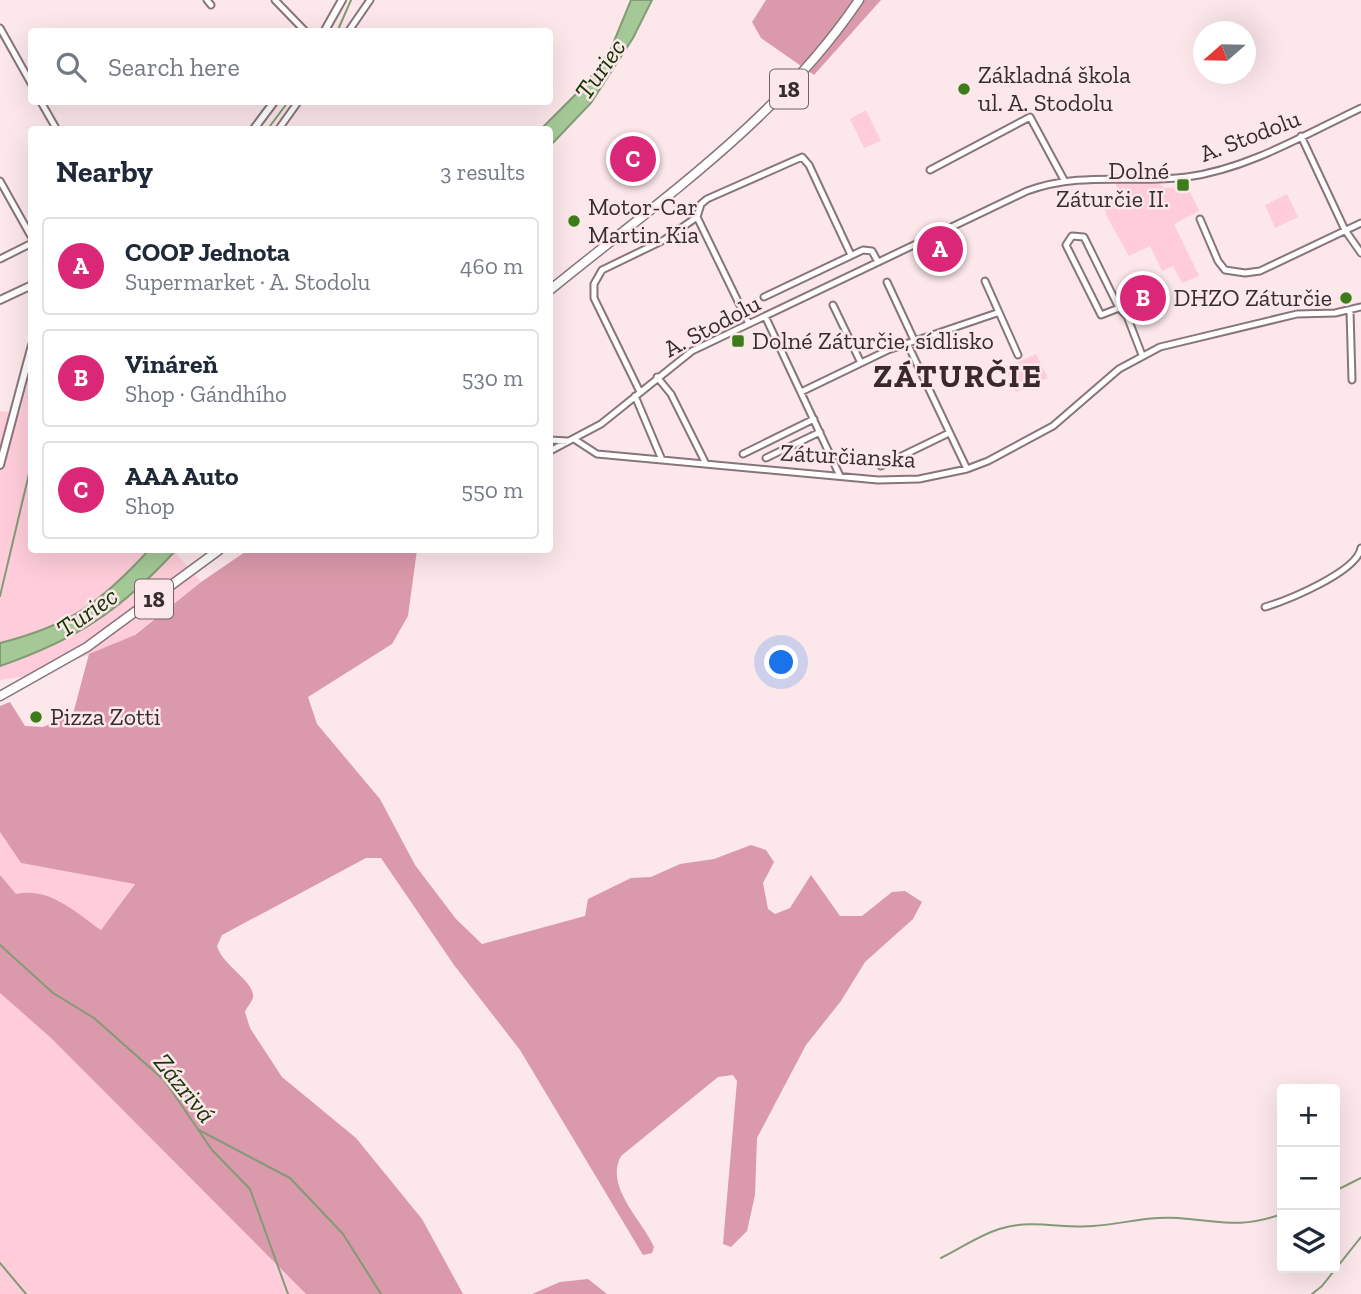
<!DOCTYPE html>
<meta charset="utf-8">
<style>
:root{--surface:#fff;--page:#f6f6f7;--text:#1f2937;--muted:#747a83;--line:#e0e1e3;--accent:#db2777}
body{margin:0;font-family:"Zilla Slab",serif;background:var(--page);color:var(--text)}
.controls{position:absolute;right:21px;bottom:21px;display:grid;overflow:hidden;border-radius:7px;box-shadow:0 7px 28px #0002}
.controls button{width:63px;height:63px;display:grid;place-items:center;padding:0;border:0;border-bottom:2px solid var(--line);background:var(--surface);color:var(--text);font:35px sans-serif}
.compass{position:absolute;left:1193px;top:21px;width:63px;height:63px;border-radius:50%;background:var(--surface);box-shadow:0 7px 28px #0002;rotate:250deg}
.you{position:absolute;left:782px;top:663px;width:24px;height:24px;margin:-18px;border:5px solid #fff;border-radius:50%;background:#1a73e8;box-shadow:0 0 0 10px #1a73e833}
.badge{display:grid;place-items:center;width:46px;height:46px;border-radius:50%;background:var(--accent);color:#fff;font-size:23px;font-weight:700}
.pin{position:absolute;translate:-50% -50%;border:4px solid #fff;box-shadow:0 2px 7px #0006}
.list{margin:0;padding:0;list-style:none}
h2{display:flex;justify-content:space-between;align-items:center;height:91px;margin:0;padding:0 28px;font-size:30px}
h2 small{font-size:23px;font-weight:400;color:var(--muted)}
.list li{display:grid;grid-template-columns:46px 1fr auto;gap:21px;align-items:center;box-sizing:border-box;height:98px;margin:0 14px 14px;padding:0 14px;border:2px solid var(--line);border-radius:7px}
.list b{display:block;font-size:26px;white-space:nowrap}
.list p{margin:0;font-size:23px;white-space:nowrap;color:var(--muted)}
.list em{font-size:23px;font-style:normal;color:var(--muted)}
.icon{flex:none;width:38px;height:38px;fill:none;stroke:currentColor;stroke-width:2;stroke-linecap:round;stroke-linejoin:round}
.map{position:relative;flex:none;width:1361px;height:1294px;overflow:hidden}
.search{position:absolute;background:var(--surface);box-shadow:0 7px 28px #0002;left:28px;top:28px;width:525px;height:77px;display:flex;align-items:center;gap:18px;box-sizing:border-box;padding:0 24px;border-radius:7px;color:var(--muted);font-size:26px}
.panel{position:absolute;background:var(--surface);box-shadow:0 7px 28px #0002;left:28px;top:126px;width:525px;height:427px;border-radius:7px}
.map>svg:first-child{display:block}
</style>
<div class="map">
<svg width="1361" height="1294" viewBox="0 0 1361 1294">
<rect width="100%" height="100%" fill="#fce7eb"/>
<path fill="#fecdd9" d="M866,110L881,141L864,148L850,119Z
M1115,182H1156L1165,188L1188,187L1199,211L1174,224L1199,276L1182,283L1173,266L1162,271L1150,246L1129,256L1107,217L1103,201L1120,194Z
M1287,194L1298,217L1275,228L1265,205Z
M1036,354L1048,378L1016,392L1005,368Z
M31,364L32,550H173L201,582L126,641L34,675L0,680V411L20,414Z
M0,832L21,863L135,883L101,930L57,899L0,913Z
M0,993L51,1038L306,1294H0Z"/>
<path fill="#db9aab" d="M766,0H881L814,75L761,38L752,22Z
M248,550H417L408,616L392,644L308,697L317,724L380,799L415,865L456,919L482,944L585,916L588,899L631,878L651,877L680,864L714,859L751,845L766,850L774,862L763,883L768,909L775,914L790,908L811,875L840,916H862L892,892L905,891L922,902L913,919L865,962L841,1001L806,1045L757,1138L755,1195L747,1231L731,1247L723,1244L737,1081L733,1075L718,1077L621,1156C604,1187 643,1221 654,1247L652,1253L643,1255L520,1050L454,965L381,858H366L222,935L217,946C222,965 255,982 253,997C252,1003 247,1006 245,1012L250,1028L282,1077L356,1138L422,1219L463,1294H306L51,1038L0,993V875L16,894C50,887 75,912 101,930L135,884L21,863L0,832V706L10,702L25,726L43,727L73,714L89,654L135,635L201,582Z
M588,1279L607,1294H532L560,1282Z"/>
<path fill="#a4c996" stroke="#839a77" stroke-width="2" d="M631,0H652L633,38L591,103L550,146V130L541,129L582,88L610,51Z
M149,550H176C121,610 78,639 0,666V643C71,625 100,603 149,550Z"/>
<g fill="none" stroke-linecap="round" stroke-linejoin="round">
<path stroke="#839a77" stroke-width="2" d="M337,32L351,0
M267,130L288,102
M0,596L32,461
M0,945L53,993L94,1018L165,1081L212,1150L250,1189L288,1294
M199,1130L290,1178L343,1234L381,1294
M1335,1191L1361,1178
M941,1258C960,1249 982,1233 1003,1228C1033,1219 1064,1229 1093,1226C1124,1224 1145,1216 1178,1218C1220,1221 1240,1229 1282,1214
M0,1263L26,1294
M1312,1294L1322,1286L1361,1237"/>
<defs>
<path id="minor" d="M207,0L211,5
M275,0L306,32
M0,28L32,85
M348,32L370,0
M41,102L57,130
M278,130L298,102
M1301,136L1345,230L1361,253
M930,170L1030,117L1064,180
M0,181L32,238
M1200,219L1218,261L1225,270L1245,273L1260,271L1361,223
M0,259L32,243
M985,281L1018,355
M887,282L914,340
M764,297L863,250L872,251L878,262
M833,305L861,363
M1119,308L1101,315L1066,245L1072,236L1084,237L1119,308L1127,316L1142,355
M1350,311L1352,380
M765,316L840,476
M749,324L697,217L701,204L707,199L802,157L809,165L851,255
M907,343L967,469
M657,377L671,394L706,464
M640,392L594,298V284L602,270L664,240L697,217
M801,392L888,350L997,313
M635,396L662,460
M574,439L597,454L878,480L919,479L967,469L988,461L1053,426L1119,369L1160,347L1297,314L1335,313L1361,307
M550,440L568,441
M550,451L601,424L692,351L1027,191C1083,171 1130,184 1187,177C1248,169 1306,134 1361,108
M743,454L814,419
M766,458L820,432
M881,466L949,433
M1265,607C1288,600 1357,572 1361,548"/>
<path id="tertiary" d="M324,32L342,0
M253,130L274,102
M0,300L32,285
M0,465L32,345"/>
<path id="primary" d="M550,290C659,201 779,119 859,0
M0,696L87,647L219,550"/>
</defs>
<use href="#minor" stroke="#887579" stroke-width="9"/>
<use href="#tertiary" stroke="#887579" stroke-width="10"/>
<use href="#primary" stroke="#887579" stroke-width="11"/>
<use href="#minor" stroke="#fff" stroke-width="5"/>
<use href="#tertiary" stroke="#fff" stroke-width="6"/>
<use href="#primary" stroke="#fff" stroke-width="8"/>
</g>
<g fill="#3c7c1b" stroke="#fce7eb" stroke-width="2.5">
<circle cx="964" cy="89" r="7"/>
<rect x="1176" y="178" width="14" height="14" rx="3.5"/>
<circle cx="574" cy="221" r="7"/>
<circle cx="1346" cy="298" r="7"/>
<rect x="731" y="334" width="14" height="14" rx="3.5"/>
<circle cx="36" cy="717" r="7"/>
</g>
<g text-anchor="middle" stroke-width="5" stroke-linejoin="round" paint-order="stroke">
<g fill="#fce7eb" stroke="#716567" stroke-width="2">
<rect x="770" y="69.5" width="38" height="39" rx="5"/>
<rect x="135" y="579.5" width="38" height="39" rx="5"/>
</g>
<g font-size="23" font-weight="bold" fill="#352d2f">
<text x="789" y="97">18</text>
<text x="154" y="607">18</text>
</g>
<g font-size="24" fill="#352d2f" stroke="#fce7eb" text-anchor="start">
<text x="978" y="83">Základná škola<tspan x="978" dy="28">ul. A. Stodolu</tspan></text>
<text x="1169" y="179" text-anchor="end">Dolné<tspan x="1169" dy="28">Záturčie II.</tspan></text>
<text x="588" y="215">Motor-Car<tspan x="588" dy="28">Martin Kia</tspan></text>
<text x="1332" y="306" text-anchor="end">DHZO Záturčie</text>
<text x="752" y="349">Dolné Záturčie, sídlisko</text>
<text x="50" y="725">Pizza Zotti</text>
</g>
<g font-size="24" fill="#352d2f" stroke="#fce7eb">
<text transform="translate(1250 136) rotate(-21)" y="8">A. Stodolu</text>
<text transform="translate(712 326) rotate(-28)" y="8">A. Stodolu</text>
<text transform="translate(848 456) rotate(3)" y="8">Záturčianska</text>
</g>
<g font-size="26" font-style="italic" fill="#153803" stroke="#fce7eb">
<text transform="translate(600 69) rotate(-55)" y="9">Turiec</text>
<text transform="translate(87 612) rotate(-35)" y="9">Turiec</text>
<text transform="translate(185 1088) rotate(51)" y="9">Zázrivá</text>
</g>
<g font-size="32" font-weight="bold" letter-spacing="2" fill="#39292d" stroke="#fce7eb">
<text x="958" y="387">ZÁTURČIE</text>
</g>
</g>
</svg>
<div class="controls">
<button>+</button>
<button>−</button>
<button><svg class="icon" aria-label="layers" viewBox="0 0 24 24"><path d="M12 4l9 5-9 5-9-5zM3 14l9 5 9-5"/></svg></button>
</div>
<svg class="compass" viewBox="-18 -18 36 36"><path d="M0-13l5 13h-10z" fill="#e53935"/><path d="M0 13l5-13h-10z" fill="#747a83"/></svg>
<div class="you"></div>
<div class="pin badge" style="left:940px;top:249px">A</div>
<div class="pin badge" style="left:1143px;top:298px">B</div>
<div class="pin badge" style="left:633px;top:159px">C</div>
<div class="search"><svg class="icon" aria-label="search" viewBox="0 0 24 24"><circle cx="10" cy="10" r="6"/><path d="M15 15l6 6"/></svg>Search here</div>
<section class="panel">
<h2>Nearby<small>3 results</small></h2>
<ul class="list">
<li><span class="badge">A</span><div><b>COOP Jednota</b><p>Supermarket · A. Stodolu</p></div><em>460 m</em></li>
<li><span class="badge">B</span><div><b>Vináreň</b><p>Shop · Gándhího</p></div><em>530 m</em></li>
<li><span class="badge">C</span><div><b>AAA Auto</b><p>Shop</p></div><em>550 m</em></li>
</ul>
</section>
</div>
